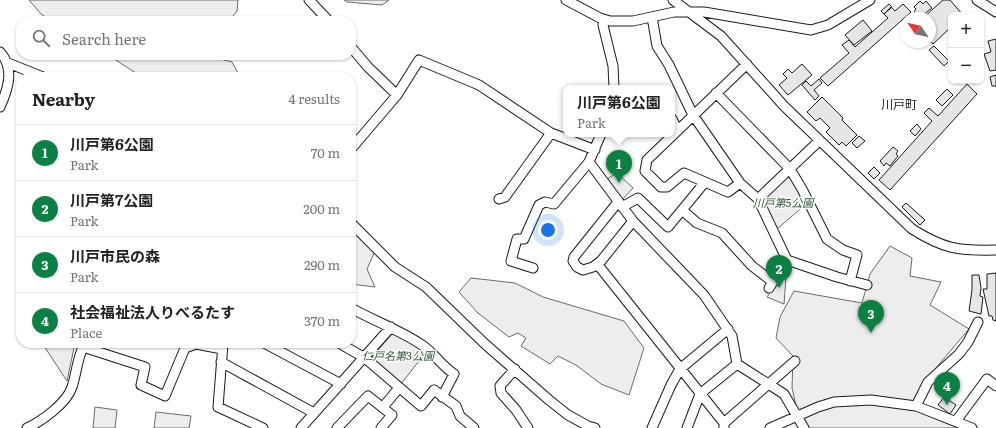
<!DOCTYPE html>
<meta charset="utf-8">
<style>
:root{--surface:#fff;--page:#f6f6f6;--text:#222;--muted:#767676;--line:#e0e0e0;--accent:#0b8043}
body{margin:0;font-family:Literata,"Noto Sans JP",serif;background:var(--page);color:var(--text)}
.controls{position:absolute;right:12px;top:12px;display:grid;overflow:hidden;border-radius:8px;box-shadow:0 1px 3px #0004}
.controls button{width:36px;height:36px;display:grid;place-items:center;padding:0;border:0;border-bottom:1px solid var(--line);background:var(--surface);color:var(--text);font:20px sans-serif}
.compass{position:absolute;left:900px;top:12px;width:36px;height:36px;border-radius:50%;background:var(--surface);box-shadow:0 1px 3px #0004;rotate:304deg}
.you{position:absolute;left:548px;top:230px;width:14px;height:14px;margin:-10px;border:3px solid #fff;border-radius:50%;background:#1a73e8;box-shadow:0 0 0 6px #1a73e833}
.badge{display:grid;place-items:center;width:26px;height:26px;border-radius:50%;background:var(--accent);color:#fff;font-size:13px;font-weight:700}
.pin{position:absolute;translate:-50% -33px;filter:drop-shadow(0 1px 2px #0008)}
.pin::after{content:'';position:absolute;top:21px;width:14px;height:12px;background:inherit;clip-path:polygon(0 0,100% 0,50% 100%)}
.popup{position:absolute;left:563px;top:85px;width:112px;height:52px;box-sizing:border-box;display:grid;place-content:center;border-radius:8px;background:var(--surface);filter:drop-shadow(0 1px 3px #0005);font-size:13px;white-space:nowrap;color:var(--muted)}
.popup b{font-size:15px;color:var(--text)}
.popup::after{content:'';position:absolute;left:50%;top:100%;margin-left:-8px;border:8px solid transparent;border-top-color:var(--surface)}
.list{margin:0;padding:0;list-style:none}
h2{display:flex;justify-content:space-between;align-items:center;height:52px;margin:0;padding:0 16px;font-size:17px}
h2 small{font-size:13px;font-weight:400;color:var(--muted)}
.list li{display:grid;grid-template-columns:26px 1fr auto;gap:12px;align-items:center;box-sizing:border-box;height:56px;padding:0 16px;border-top:1px solid var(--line)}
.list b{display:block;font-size:15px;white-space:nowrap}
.list p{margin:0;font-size:13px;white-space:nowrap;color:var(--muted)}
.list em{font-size:13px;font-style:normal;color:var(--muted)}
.icon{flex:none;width:22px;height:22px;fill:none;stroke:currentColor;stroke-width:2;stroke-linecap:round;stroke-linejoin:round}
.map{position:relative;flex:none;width:996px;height:428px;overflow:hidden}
.search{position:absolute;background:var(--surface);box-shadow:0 1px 3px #0004;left:16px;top:16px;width:340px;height:44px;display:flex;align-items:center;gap:10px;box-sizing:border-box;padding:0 14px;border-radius:16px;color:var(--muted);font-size:15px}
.panel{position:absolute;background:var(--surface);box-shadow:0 1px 3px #0004;left:16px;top:72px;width:340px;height:276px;border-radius:16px}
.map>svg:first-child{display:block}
</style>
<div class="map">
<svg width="996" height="428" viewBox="0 0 996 428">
<rect width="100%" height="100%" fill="#fff"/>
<path fill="#ededed" stroke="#6a6a6a" d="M29,0H238L237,11L229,21H52L41,14Z
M344,0H389L382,5L347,2Z
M108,55H205L232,62L240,77H142Z
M617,173L633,188L621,201L607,179Z
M786,177L791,178L805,205L777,229L762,203L764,198Z
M351,225L376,249L367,269L375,287L351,284Z
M890,246L912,258L910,276L941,282L930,305L969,329L929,376L913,407L961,428H807L797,410L792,388L793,356L776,338L780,317L794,291L862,303L870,274Z
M782,276L786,278L784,304L767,297Z
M471,278L515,283L543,297L624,321L644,348L629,395L601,384L576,365L558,356L550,364L521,346L526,338L518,333L509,337L478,313L459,292Z
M393,333L426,352L401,384L371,358Z
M43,343H75L67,381L44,346Z
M95,407L117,410L115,428H93Z
M156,412L191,416L189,428H154Z"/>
<path fill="#e6e6e6" stroke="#1a1a1a" d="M943,0H950L963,15H951V27L933,44L930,41V18H923Z
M920,1L923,4L926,1L932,8L919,18L914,12L916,9L914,7Z
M889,4L892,7L884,14L881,11Z
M903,4L911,12L828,86L820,78L849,53L842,45L849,40L855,47L888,18L884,14L891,7L895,11Z
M863,20L872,31L854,45L845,35Z
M996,39V70L990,71L984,54L991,52L988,41Z
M934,46L949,61L944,66L929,50Z
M802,64L812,75L788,95L779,85L787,78L783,74L788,69L792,73Z
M996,75V86H992L990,77Z
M819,79L822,83L814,90L819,96L815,100L802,85L806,81L811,86Z
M967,84L977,94L890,190L879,180L932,121L924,113L929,108L938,116Z
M947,89L953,95L942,106L936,100Z
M822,97L843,118L842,120L857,135L846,146L842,142L839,145L826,132L830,128L820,118L816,121L807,112Z
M917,124L921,129L915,136L910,131Z
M859,136L865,141L857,148L852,143Z
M893,147L898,151L896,154L898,156L890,166L886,163L884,166L880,161Z
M874,167L880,173L874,179L868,173Z
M906,203L925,220L920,225L902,207Z
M996,273V321L993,320L992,316H989L983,289H987V274Z
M972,275H979L981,288L980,296L983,297L981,314L969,311L972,290Z
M944,397L956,405L950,414L938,405Z"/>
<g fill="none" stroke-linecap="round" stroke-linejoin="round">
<defs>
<path id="minor" d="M309,0L329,21
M566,0L600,18L610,21H633L674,12H704L811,30L828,25L870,0
M673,0L721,36L784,106L912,229C944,249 958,251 996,250
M977,0L996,12
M652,17L657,46L669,65L693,115L740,183L758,199L787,260L837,277L867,285
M603,25L613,66L614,88
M351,47L368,67L397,95
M0,52C15,69 8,89 0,107
M8,63L43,77
M716,93L790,169L802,189L827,239L843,250L857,255L850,281
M672,119L677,129
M351,149L397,95L419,60L479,85L551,133L595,150
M589,162L633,221L704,295L732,336L737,364L784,394L804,428
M740,183L728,192L684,173L667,187H661L645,171L647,160L747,64
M499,199L505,197L551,133
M758,199L819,141
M618,202L574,257L573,261L577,267L583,270L593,267L601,261L633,221
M622,207L638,198L668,227L705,182
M682,210L697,223L722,233L752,266L773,282
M351,223L395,267L426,287L485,344L549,400L568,415L588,426L595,428
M598,265L724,423
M533,268L511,261L517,239H524L539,205L545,202L554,204L589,162L601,134
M769,288L787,260
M351,308C374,321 400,330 422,345C434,353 442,366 454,374L442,397
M264,343L341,384
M339,343L365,358L421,406L434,390L456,406L460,416L474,428
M223,344L218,407L263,428
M83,347L145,367L141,385L165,396L185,348L196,344L222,349
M221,362L314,413
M515,369L500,386L501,393L516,410L528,428
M916,406L928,382L959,354L968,342L978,322
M383,407L399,388
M956,421L987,379L996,386
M724,427V423L795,361
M27,428C42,421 67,403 72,387C77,372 77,357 85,343
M301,428L391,327
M337,428L368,396L392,415L381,428
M652,428L671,385L680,369L728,329
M687,428L700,394L737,364
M770,428L818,407L834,402L871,400L916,406L972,428"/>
</defs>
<use href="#minor" stroke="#1a1a1a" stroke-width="11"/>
<use href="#minor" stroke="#fff" stroke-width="9"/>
</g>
<g text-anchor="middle" stroke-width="3" stroke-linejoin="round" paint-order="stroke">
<g font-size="11" font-style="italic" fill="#2b5a34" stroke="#fff">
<text x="783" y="207">川戸第5公園</text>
<text x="398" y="360">仁戸名第3公園</text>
</g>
<g font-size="12" fill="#1a1a1a" stroke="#fff">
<text x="899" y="109">川戸町</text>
</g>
</g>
</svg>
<div class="controls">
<button>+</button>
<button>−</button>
</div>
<svg class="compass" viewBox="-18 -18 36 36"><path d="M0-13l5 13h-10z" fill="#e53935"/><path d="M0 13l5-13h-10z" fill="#767676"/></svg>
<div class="you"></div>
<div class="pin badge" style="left:619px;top:183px">1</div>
<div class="popup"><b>川戸第6公園</b>Park</div>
<div class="pin badge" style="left:779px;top:288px">2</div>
<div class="pin badge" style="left:871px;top:333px">3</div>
<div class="pin badge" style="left:947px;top:405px">4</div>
<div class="search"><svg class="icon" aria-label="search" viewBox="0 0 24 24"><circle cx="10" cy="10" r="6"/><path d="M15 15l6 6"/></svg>Search here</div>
<section class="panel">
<h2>Nearby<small>4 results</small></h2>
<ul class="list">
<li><span class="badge">1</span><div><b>川戸第6公園</b><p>Park</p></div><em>70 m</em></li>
<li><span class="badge">2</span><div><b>川戸第7公園</b><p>Park</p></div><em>200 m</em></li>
<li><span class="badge">3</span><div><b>川戸市民の森</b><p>Park</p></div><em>290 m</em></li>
<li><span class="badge">4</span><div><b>社会福祉法人りべるたす</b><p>Place</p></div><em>370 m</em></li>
</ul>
</section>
</div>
